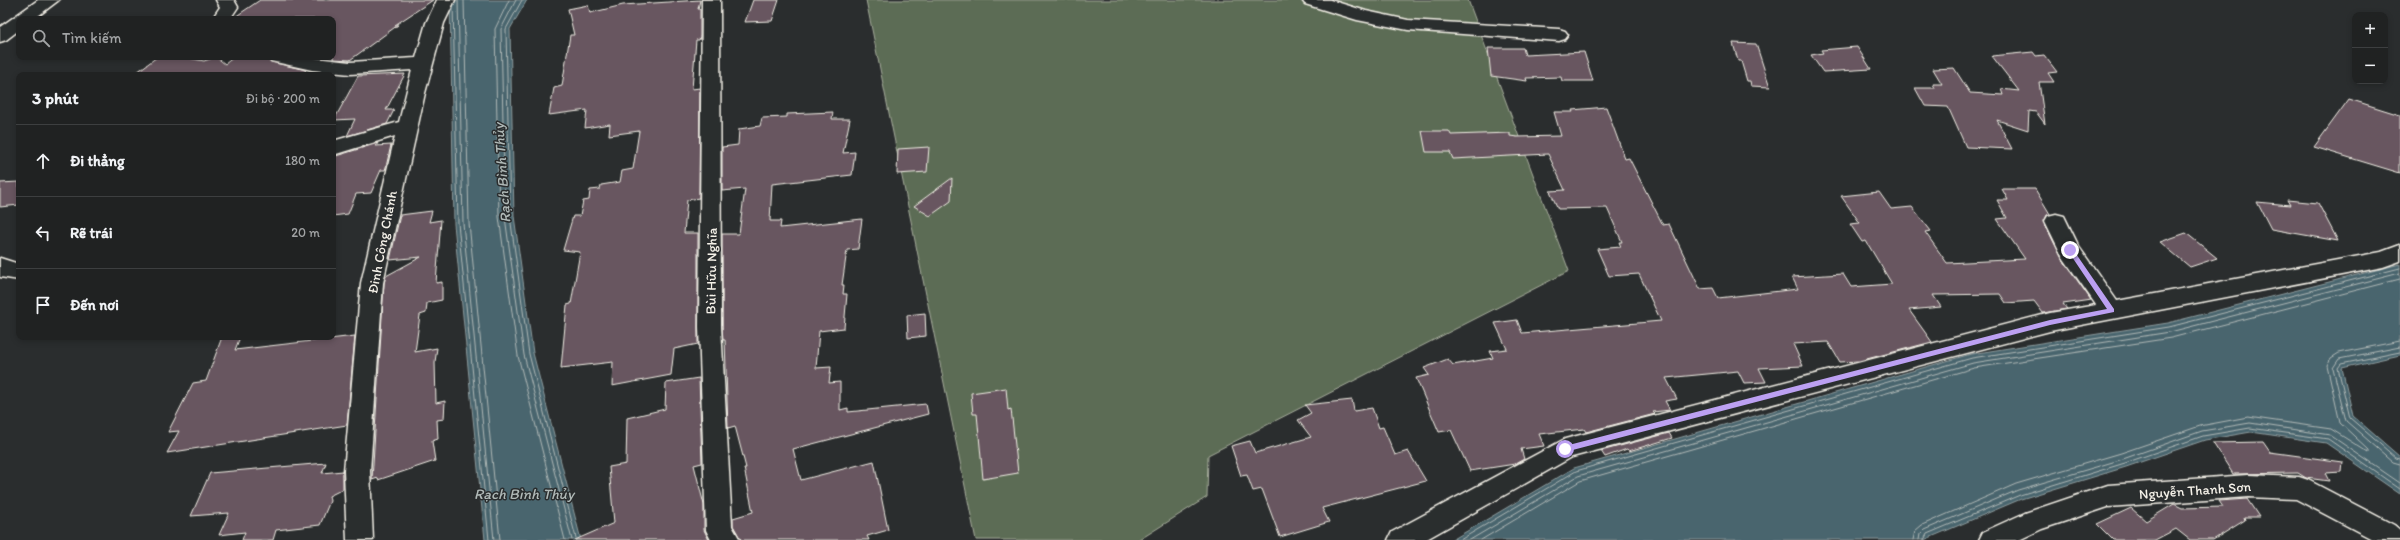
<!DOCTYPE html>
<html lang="vi">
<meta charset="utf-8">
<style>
:root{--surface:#202222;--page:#282a2a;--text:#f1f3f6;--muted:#a2a4a5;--line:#3d3f40}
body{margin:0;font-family:Itim,sans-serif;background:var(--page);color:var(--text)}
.controls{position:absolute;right:12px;top:12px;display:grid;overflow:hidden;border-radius:8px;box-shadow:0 2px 6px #0003}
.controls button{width:36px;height:36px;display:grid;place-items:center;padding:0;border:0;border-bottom:1px solid var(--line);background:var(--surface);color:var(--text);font:20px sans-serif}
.stop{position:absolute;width:12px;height:12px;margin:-9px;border:3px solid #bca0f2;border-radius:50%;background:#fff}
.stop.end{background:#bca0f2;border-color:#fff;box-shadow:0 1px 4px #0008}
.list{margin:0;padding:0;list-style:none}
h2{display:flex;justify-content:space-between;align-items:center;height:52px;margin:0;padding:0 16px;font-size:17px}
h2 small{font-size:13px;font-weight:400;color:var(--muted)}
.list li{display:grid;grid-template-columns:26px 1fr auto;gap:12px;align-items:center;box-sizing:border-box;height:72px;padding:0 16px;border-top:1px solid var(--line)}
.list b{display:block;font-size:15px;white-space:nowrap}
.list em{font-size:13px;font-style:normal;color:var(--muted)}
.icon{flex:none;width:22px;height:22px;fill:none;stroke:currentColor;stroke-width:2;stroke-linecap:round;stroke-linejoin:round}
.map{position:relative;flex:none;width:2400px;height:540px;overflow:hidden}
.search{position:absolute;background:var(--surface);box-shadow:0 2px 6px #0003;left:16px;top:16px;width:320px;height:44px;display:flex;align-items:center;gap:10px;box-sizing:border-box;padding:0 14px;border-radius:8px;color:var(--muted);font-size:15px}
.panel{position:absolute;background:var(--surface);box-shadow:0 2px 6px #0003;left:16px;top:72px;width:320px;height:268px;border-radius:8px}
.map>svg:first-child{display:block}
</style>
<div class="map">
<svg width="2400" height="540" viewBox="0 0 2400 540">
<rect width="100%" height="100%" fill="#2a2d2e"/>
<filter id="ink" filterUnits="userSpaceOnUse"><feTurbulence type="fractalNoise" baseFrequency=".025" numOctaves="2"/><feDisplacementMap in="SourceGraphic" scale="8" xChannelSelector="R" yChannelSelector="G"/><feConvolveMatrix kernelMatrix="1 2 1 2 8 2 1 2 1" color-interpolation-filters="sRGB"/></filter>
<g filter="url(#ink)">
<path fill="#5c6c54" stroke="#a8ae9e" d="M866,0H1468L1569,271L1208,455L1207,497L1139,540H976Z"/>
<path fill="#4a656e" stroke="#8e9d9f" d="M450,0H527L510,29L514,216L533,353L581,540H485L454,224Z
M2400,264V355L2342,368L2353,416L2400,457V494L2326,443L2251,432L2205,440L2126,467L2021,499L1924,540H1452L1574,468L1971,354L2168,323Z"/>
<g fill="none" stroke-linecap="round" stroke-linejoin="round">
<path stroke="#b0b9b7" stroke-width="1" d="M458,0L463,223L494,540
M464,0L469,223L500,540
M509,0L495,29L499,217L518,356L565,540
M516,0L501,29L505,217L524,355L572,540
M522,0L506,29L510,216L529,354L576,538
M453,6L458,223L489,540
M2400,347L2339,359L2333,368L2346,421L2393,462L2400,464
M2400,352L2341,364L2338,368L2350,418L2396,458L2400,459
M1460,540L1576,471L1972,358L2169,327L2400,268
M1470,540L1578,476L1973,363L2170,332L2400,273
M1481,540L1580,481L1974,368L2171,338L2400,279
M1913,540L1915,531L1922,525L2016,484L2121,453L2200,426L2248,417L2331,429L2369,453V450L2340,423L2327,365L2331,358L2339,353L2400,341
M1919,540L1920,534L1924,530L2018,490L2123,459L2202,431L2250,423L2330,435L2400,483
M1924,540L1927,534L2020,495L2125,463L2203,436L2250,428L2328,439L2400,489"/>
</g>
<path fill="#685760" stroke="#f4f1e8" d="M260,0H433L395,25H398L350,60L333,59V19H232Z
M700,0L698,9H700V36L699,40H696L692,89L700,88L699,198L687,200L684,233H698V344L674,349L671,375L612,386L613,362L561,368L567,305L571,304L580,252L563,250L573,216H580L583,201L589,200L590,190L600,189L601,185L620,182L622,171L633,169L639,131L609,135L610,124L585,128L587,110L549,115L554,88L562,86L570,35H574L568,9L588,5L590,13L623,5Z
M753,0H779L772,21L745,22Z
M1733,43L1756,44L1770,87L1751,86L1750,81H1747L1741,61H1738Z
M1857,47L1871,69L1823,72L1811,55L1823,53L1821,50Z
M1488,48H1523L1525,55L1584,52L1593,81H1562L1561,77L1526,78L1527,81L1491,76Z
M2033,52L2036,56L2044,55L2057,72L2048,73L2054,82H2039L2045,124L2036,112L2029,111L2028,130L1997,120L2012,149L1966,147L1948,107L1925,106L1915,88H1935L1933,84H1942L1933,69L1954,68L1970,93L2003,95L2001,89L2019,91L1992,56Z
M157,57H183L204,61L216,57L225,64L234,57H268L271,62L306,70L300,75H133Z
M405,74L386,110H394L387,124L347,136L355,119L334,120L358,76Z
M2349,99L2400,115V173L2314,147Z
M1606,107L1625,159L1629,158L1663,225L1669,224L1700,289L1713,288L1718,298L1798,289L1792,277L1843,274L1851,287L1892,284L1866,241L1862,242L1850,224L1860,223L1841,196L1879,192L1891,209L1912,207L1931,231L1925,232L1947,263L2025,259L1997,219L2007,218L1997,200H2008L2002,189H2035L2050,214L2047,215L2044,222L2061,257L2091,300L2063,304L2067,309L2043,313L2034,301L2006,303L2000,294L1933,295L1941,307L1909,310L1932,342L1859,361L1840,362L1828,342L1793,344L1803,366L1759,368L1766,382L1744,383L1738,371L1666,378L1677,399L1665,401L1670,410L1653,412L1655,414L1586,432L1584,429L1539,434L1544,446L1521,449L1524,459L1515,464L1470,471L1451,430L1439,432L1416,378L1429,375L1424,368L1448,359L1453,365L1493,358L1490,351L1507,349L1495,323L1517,320L1522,333L1661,321L1639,274L1609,276L1597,249L1621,247L1619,242H1622L1607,208L1558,209L1550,191L1565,190L1548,154L1453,159L1450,152H1426L1422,131H1449L1451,135L1510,133V136L1517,137L1561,136L1554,112H1573L1572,110Z
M833,112L832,119H850L843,153L855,152L852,175L772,184L770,221H781L780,228L862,219L858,249L847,250L842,285H844L843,294H847L844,328L819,331L816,368L831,367L829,383L840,382V410L848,408V412L926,404L928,414L793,449L801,480L874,461L888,530L867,536L869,540H741L733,526V518L753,512L744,468H746L735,426L728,428L725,340H723L722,327V234H739L745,189L722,191V147L738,145L739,129L760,126L762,118L787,117V114Z
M378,143L376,146L391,145L386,167L385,170H381L371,193L356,194L348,214L333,216V162L336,156Z
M929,147L927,172L897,174L898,149Z
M952,178L951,201L930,216L914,206Z
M19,182V205L0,207V183Z
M2287,200L2318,203L2338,241L2271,229L2257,202L2290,205Z
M432,211L429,222L441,220L436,283L442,282V300L427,303L426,313L420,315L415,352L437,348L435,362L436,403L445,401L444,419L437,420L438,439L432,441L435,461L378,480V478L372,480L384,283L386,276L421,257L390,260L400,215Z
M2186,233L2217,258L2190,267L2160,242Z
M925,313L926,336L908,338L907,315Z
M355,336L347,425L167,453L179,431L168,432L193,383L206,381L222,337H240L235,350Z
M699,378L702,463L694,465L704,505V530L709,540H575L614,523L609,467L626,464L627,418L665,409L666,383Z
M1006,388L1008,410L1011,409L1018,473L983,479L977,414H973L971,393Z
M1352,400L1354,411L1372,408L1379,428L1383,427L1395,455L1408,451L1426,481L1322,508L1329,522L1280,537L1262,489L1253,491L1247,475L1241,476L1231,446L1250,441L1255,453L1311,437L1298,420L1311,413L1305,405Z
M1669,433L1672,438L1629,451L1627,449L1605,457L1601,451Z
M2263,442L2270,452L2343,462L2342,472L2325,473L2329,481L2306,478L2298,473L2233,474L2213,443Z
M326,463L322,473L343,471V489L329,496L330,501L320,525L276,530L273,540H242L245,532L219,535L229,513L191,516L210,473Z
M2247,499L2259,517H2244L2245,520L2213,540H2190L2176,529L2155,540H2113L2097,524L2131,508L2146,521L2174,504L2182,508L2223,507L2219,501Z"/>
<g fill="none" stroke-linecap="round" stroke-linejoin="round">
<defs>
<path id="minor" d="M38,0H59L34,19H19V30L6,40L0,42V27Z
M216,0H234L238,7L230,19H212L220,7Z
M437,0H455L444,23L425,93L383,283L370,471L373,540H347L344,471L361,283L395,136L333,155V141L399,122L412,70L350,74L312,70L271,61L269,57H306L350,62L416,58L426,23Z
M1302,0H1330L1366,11L1408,20L1559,29L1565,31L1568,35L1565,39L1559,41L1408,30L1357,20L1305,4Z
M2056,214L2064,216L2079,247L2117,301L2381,252L2400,245V261L2383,267L2050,331L1572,457L1425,540H1388L1392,532L1565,439L2050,313L2096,305L2062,256L2045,221L2048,216Z
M0,258L19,264V280L0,277Z
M2248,475L2299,477L2308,480L2394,525L2400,530V540H2374L2296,499L2248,497L2108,507L2042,529L2019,540H1979L1983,532L2025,513L2108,485Z"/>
<path id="major" d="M702,0H720L721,327L732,526L740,540H711L706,530L699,327Z"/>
</defs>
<use href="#minor" stroke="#f4f1e8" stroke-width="3"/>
<use href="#major" stroke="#f4f1e8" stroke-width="3"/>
<use href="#minor" fill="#2a2d2e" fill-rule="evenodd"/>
<use href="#major" fill="#2a2d2e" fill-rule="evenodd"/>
</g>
</g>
<path fill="#bca0f2" d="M2068,248H2072L2114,309V312L2050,325L1565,452L1561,449L1565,446L2050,320L2107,309L2068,251Z"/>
<g text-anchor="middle" stroke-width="3" stroke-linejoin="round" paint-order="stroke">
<g font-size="14" fill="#f4f1e8" stroke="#2a2d2e">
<text transform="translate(382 242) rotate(-79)" y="5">Đinh Công Chánh</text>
<text transform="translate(711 271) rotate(-89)" y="5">Bùi Hữu Nghĩa</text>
<text transform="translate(2195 490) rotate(-4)" y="5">Nguyễn Thanh Sơn</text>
</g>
<g font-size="15" font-style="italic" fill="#b0b9b7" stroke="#2a2d2e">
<text transform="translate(502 173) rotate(-94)" y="5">Rạch Bình Thủy</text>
<text x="524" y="499">Rạch Bình Thủy</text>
</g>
</g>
</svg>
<div class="controls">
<button>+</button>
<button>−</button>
</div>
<div class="stop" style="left:1565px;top:449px"></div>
<div class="stop end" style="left:2070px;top:250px"></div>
<div class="search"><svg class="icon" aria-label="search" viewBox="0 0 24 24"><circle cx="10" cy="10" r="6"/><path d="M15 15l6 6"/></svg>Tìm kiếm</div>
<section class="panel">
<h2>3 phút<small>Đi bộ · 200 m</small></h2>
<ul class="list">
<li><svg class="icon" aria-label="ahead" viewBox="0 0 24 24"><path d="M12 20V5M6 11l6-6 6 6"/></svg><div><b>Đi thẳng</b></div><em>180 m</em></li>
<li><svg class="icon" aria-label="left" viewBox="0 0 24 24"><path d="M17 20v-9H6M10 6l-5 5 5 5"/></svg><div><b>Rẽ trái</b></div><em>20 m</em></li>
<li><svg class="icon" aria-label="arrive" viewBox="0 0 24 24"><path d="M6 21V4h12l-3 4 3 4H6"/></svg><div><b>Đến nơi</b></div></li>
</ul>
</section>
</div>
